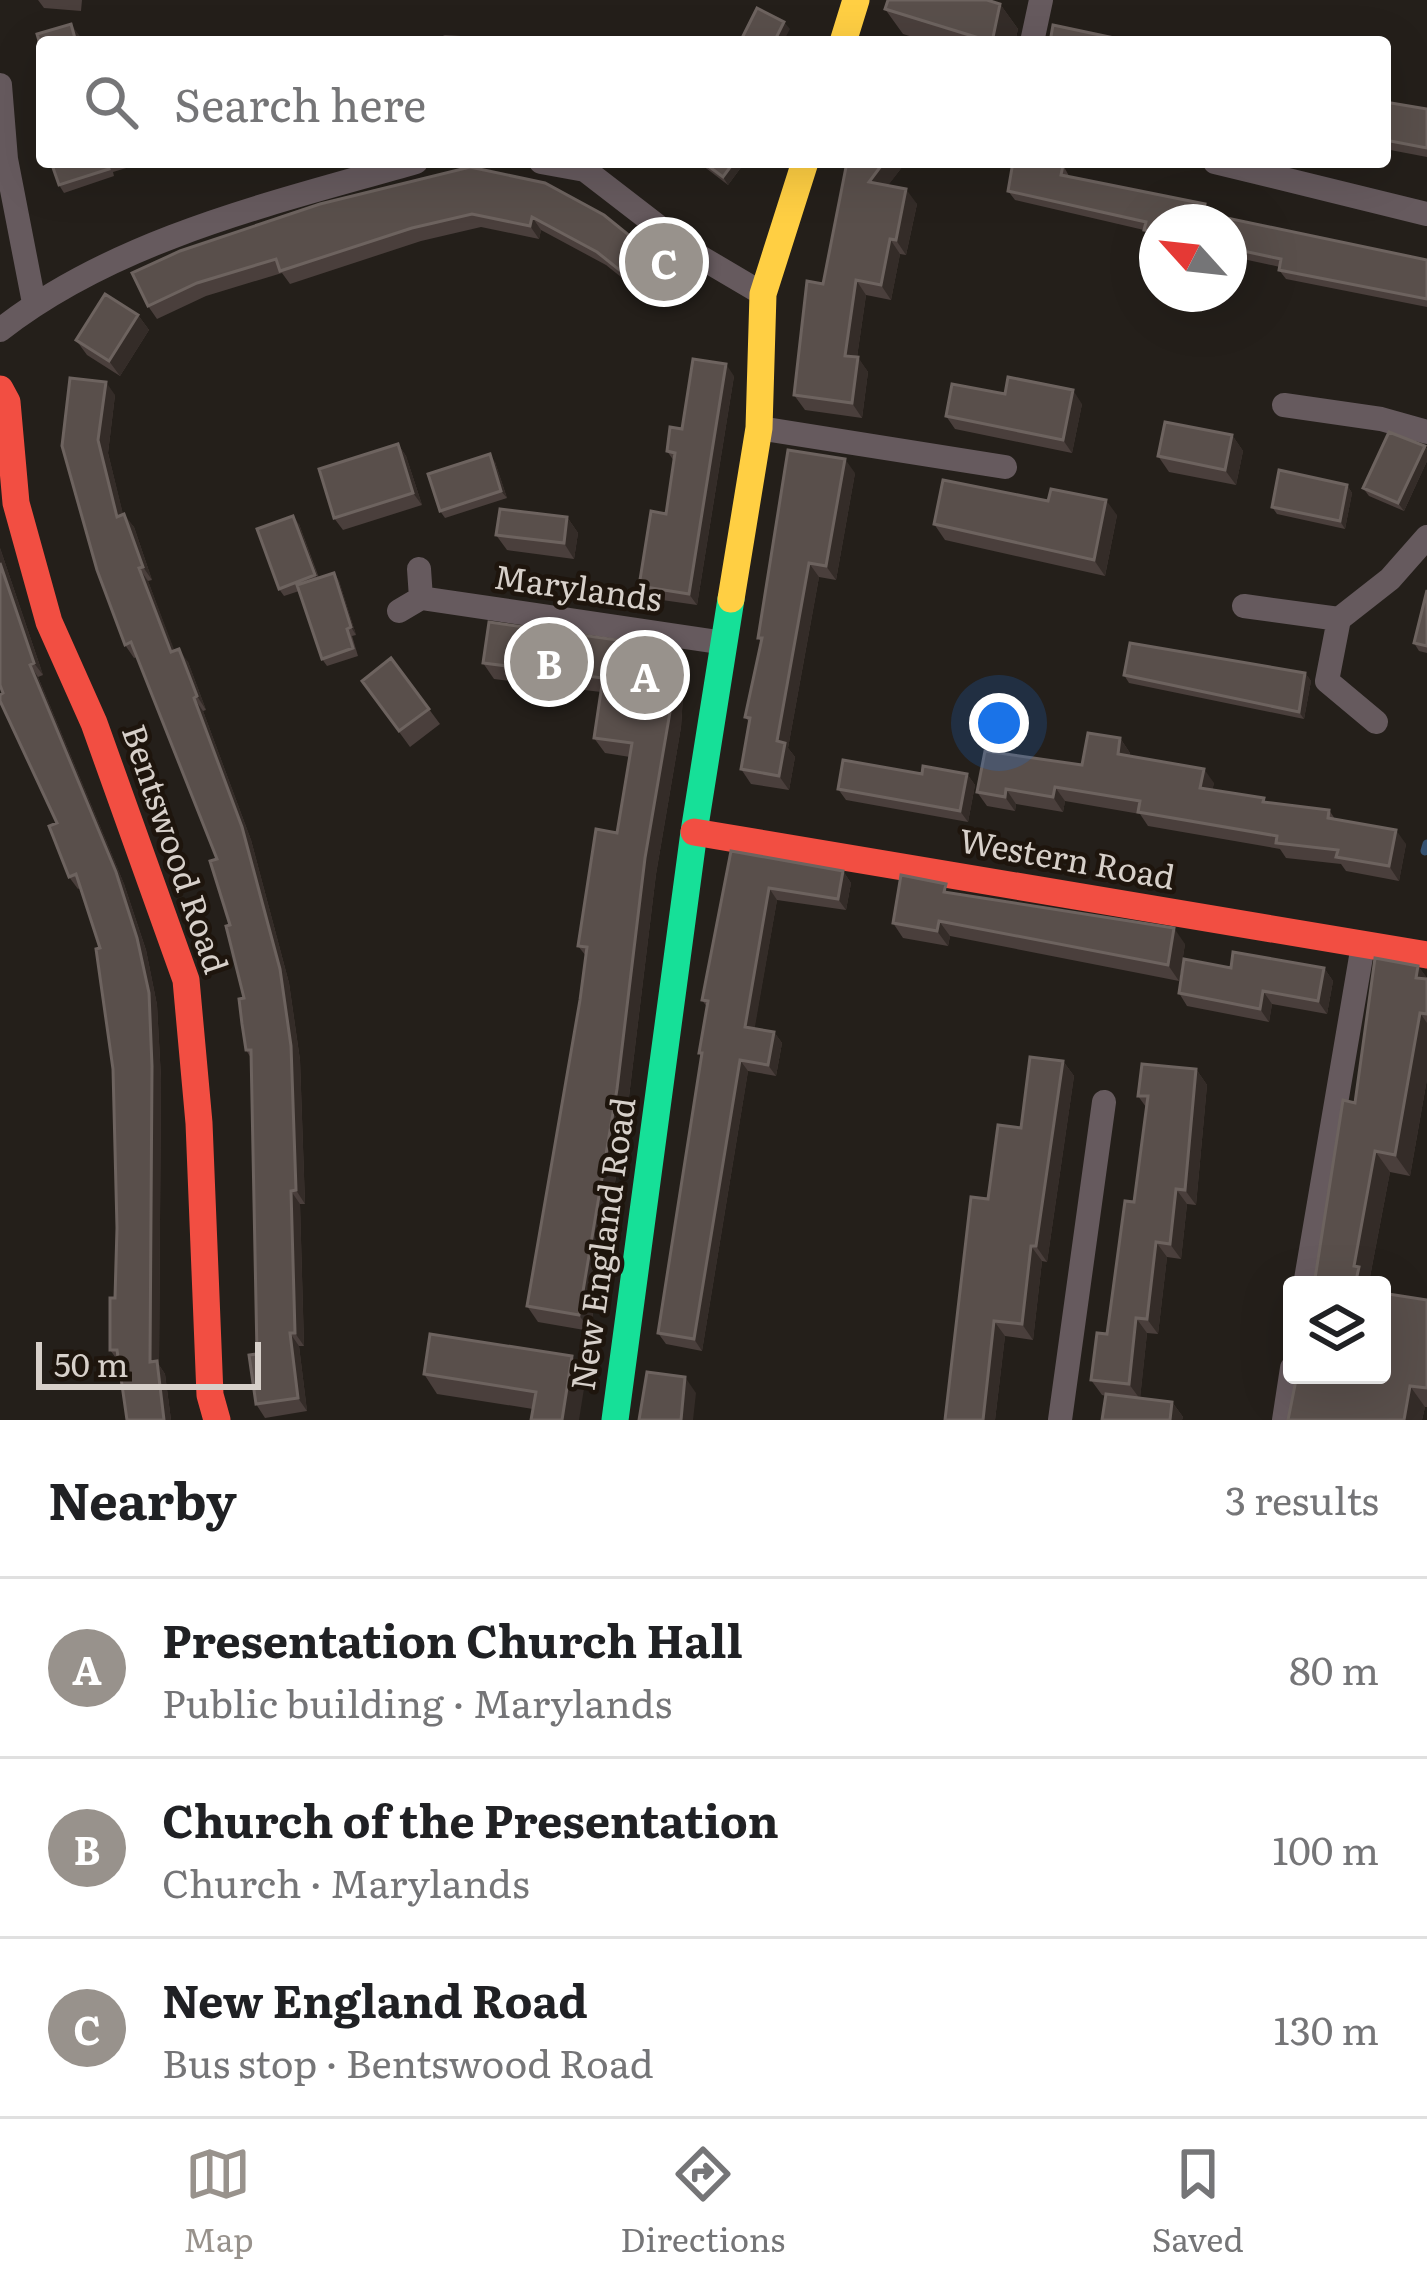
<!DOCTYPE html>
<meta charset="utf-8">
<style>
:root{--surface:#fff;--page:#f2f2f2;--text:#202124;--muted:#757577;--line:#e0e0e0;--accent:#98928c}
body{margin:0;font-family:Literata,serif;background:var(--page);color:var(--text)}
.controls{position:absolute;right:36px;bottom:36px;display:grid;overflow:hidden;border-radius:12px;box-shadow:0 12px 48px #0002}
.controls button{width:108px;height:108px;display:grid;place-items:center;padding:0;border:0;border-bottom:3px solid var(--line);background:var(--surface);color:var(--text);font:60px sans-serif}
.compass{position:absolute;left:1139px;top:204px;width:108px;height:108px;border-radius:50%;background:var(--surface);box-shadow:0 12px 48px #0002;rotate:297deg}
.scale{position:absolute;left:36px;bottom:30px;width:225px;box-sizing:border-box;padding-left:12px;border:6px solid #d7d0ca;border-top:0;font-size:33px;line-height:42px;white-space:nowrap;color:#d7d0ca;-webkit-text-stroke:9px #1e150d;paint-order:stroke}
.you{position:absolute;left:999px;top:723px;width:42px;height:42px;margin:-30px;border:9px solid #fff;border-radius:50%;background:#1a73e8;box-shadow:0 0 0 18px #1a73e833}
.badge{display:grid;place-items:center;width:78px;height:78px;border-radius:50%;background:var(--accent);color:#fff;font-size:39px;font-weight:700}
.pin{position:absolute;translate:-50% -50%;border:6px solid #fff;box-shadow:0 3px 12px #0006}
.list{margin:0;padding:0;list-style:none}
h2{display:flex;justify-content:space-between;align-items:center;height:156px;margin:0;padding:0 48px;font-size:51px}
h2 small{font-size:39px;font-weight:400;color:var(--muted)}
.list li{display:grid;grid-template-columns:78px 1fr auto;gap:36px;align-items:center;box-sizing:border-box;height:180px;padding:0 48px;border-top:3px solid var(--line)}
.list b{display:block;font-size:45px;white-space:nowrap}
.list p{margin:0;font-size:39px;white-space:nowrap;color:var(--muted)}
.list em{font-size:39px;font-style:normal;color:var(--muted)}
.icon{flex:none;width:66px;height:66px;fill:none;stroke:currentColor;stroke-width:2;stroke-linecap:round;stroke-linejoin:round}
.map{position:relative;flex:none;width:1427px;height:1420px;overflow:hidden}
.search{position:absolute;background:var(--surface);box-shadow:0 12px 48px #0002;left:36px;right:36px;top:36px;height:132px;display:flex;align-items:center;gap:30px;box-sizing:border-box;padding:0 42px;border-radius:12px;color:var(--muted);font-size:45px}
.sheet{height:696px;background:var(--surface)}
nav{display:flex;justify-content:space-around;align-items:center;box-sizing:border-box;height:168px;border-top:3px solid var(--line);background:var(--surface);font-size:33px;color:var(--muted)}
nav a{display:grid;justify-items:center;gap:6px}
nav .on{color:var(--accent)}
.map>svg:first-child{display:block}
</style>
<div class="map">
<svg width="1427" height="1420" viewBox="0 0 1427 1420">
<rect width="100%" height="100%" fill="#241f1a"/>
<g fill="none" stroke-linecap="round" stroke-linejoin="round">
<path stroke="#355170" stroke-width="9" d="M1425,851L1427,844"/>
<path stroke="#665a5e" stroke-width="24" d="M1032,42L1041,0
M0,85L6,159L34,303
M541,162L585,170L690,251L763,294
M1215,162L1427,214
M0,330C118,238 274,203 416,162
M1284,405L1381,419L1427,432
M759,428L1005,467
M419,569L421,598L725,643
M1244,606L1339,619
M399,611L421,598
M1376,722L1327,681L1339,619L1390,579L1427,537
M1305,1285L1363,945
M1060,1420L1104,1102
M1284,1420L1292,1368"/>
<path stroke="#16e098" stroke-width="27" d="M615,1420L694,832L731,599"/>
<path stroke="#ffcf43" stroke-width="27" d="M843,42L856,0
M731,599L759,428L763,294L805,162"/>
<path stroke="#f24e42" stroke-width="27" d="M0,389L7,402L16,503L49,622L94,723L186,980L199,1123L210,1395L217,1420
M694,832L1427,955"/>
</g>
<path fill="#4a3f3c" d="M38,0H82L81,11L44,8Z
M1000,4L1018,29L1015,42H929L903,34L885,9Z
M1385,102L1427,109V157L1385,149Z
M51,162H146L113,172L114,176L64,193L59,185Z
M698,162H745L728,185Z
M847,162H906L888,185L917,204L906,255L900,254L891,300L866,295L857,357L868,372L862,418L805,410L794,395L823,284Z
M1063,165L1069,176L1212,215L1427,260V307L1286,279L1279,270L1280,267L1229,256V222H1157V241L1151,240L1144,230L1015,200L1008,191Z
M470,167L662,262L671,275L651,301L606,265L541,230L539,239L481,227L421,241L290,284L282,273L206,296L157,319L148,306L132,273Z
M138,315L149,330L120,376L87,355L76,340Z
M734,376L697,605L648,598L639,586L666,514L674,461L667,451L682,429Z
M70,378L115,395L108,453L123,515L134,527L152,580L148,581L174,651L188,662L206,710L203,711L251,840L289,983L300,1060L305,1204H300L304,1346H299L307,1411L265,1418L256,1404L257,1354L251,1058L246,1050L244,998L217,859L137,657L134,658L125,645Z
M1005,394L1082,404L1072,453L955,429L946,416Z
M1232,435L1243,451L1236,485L1169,472L1158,456Z
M398,444L406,456L422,505L343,530L334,518Z
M1425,446L1427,449V461L1404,511L1369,496L1363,488Z
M495,462L507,498L445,518L440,511Z
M855,473L836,580L819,577L788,748L795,757L789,790L751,784L741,769L749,722L745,717L761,642L758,638Z
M1347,485L1352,493L1345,529L1277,514L1272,507Z
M1048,501L1117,515L1105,576L945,540L934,524Z
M567,517L578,533L574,559L507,550L496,535Z
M299,524L319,578L334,573L339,581L356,635L352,636L358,656L327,666L322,659L299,591L284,596L279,589Z
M0,548L43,675L38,677L124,884L146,950L157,1005L161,1078L159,1365L165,1374L171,1420H127L119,1362L110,1350L115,1298L117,1228L113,1069L100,948L80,888L78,889L69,877L57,823L0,685Z
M1427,590V653L1419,651L1414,643Z
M391,658L440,724L410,747L362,681Z
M483,663L685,664L681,727L656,874L628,1105L590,1331L538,1322L527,1306L580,1000L586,956L578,946L617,833L630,757L605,753L594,738L601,692L494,679Z
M1305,673L1311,681L1304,719L1129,683L1124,675Z
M1120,738L1130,753V756L1214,783L1212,790L1267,803L1329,810L1335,819L1406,844L1399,881L1346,871L1341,864L1286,858L1280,849L1148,826L1140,814L1065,801L1063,812L1016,804L1015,811L987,806L977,792L1082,765Z
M922,774H967L975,785L968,822L846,800L838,789Z
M731,851L843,871L851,883L846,910L777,900L754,1029L774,1032L782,1043L776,1076L748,1071L702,1351L666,1344L658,1333L702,1057L699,1053L707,1007L702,1000Z
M952,893L1185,944L1179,981L950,936L948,946L903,938L893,923Z
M1418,966L1427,978V1079L1410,1176L1390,1172L1369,1282L1372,1285H1314L1355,1103Z
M1231,968H1324L1333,981L1327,1014L1272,1004L1269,1022L1187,1006L1179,993Z
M1063,1061L1074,1076L1047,1262L1042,1261L1033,1340L1005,1336L995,1420H945L988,1199L1021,1128Z
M1196,1069L1207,1085L1196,1205L1187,1204L1181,1259L1167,1257L1158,1334L1147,1333L1140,1398L1172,1402L1183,1417L1182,1420H1103L1106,1396L1102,1395L1091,1380L1107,1334L1134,1202L1146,1107L1138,1096Z
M1427,1300V1407H1425L1422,1420H1288Z
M424,1374L586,1376L533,1409L437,1394Z"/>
<path fill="#342c28" d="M1000,4L1018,29L1015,42H992Z
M784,22L790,29L783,42H774Z
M71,24L82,39L83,42H76Z
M734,162H745L728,185L723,177Z
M884,162H906L880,196L869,182Z
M906,189L917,204L906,255L896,240Z
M532,217L541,230L539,239L530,226Z
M890,239L900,254L891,300L881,285Z
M662,262L671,275L651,301L642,288Z
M856,280L866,295L855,371L845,356Z
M138,315L149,330L120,376L109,361Z
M858,357L868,372L862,418L852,403Z
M726,364L734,376L697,605L689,594Z
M106,382L115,395L108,453L127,530L117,517L98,440Z
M1073,390L1082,404L1072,453L1063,440Z
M1232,435L1243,451L1236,485L1225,470Z
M398,444L406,456L422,505L413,493Z
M1425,446L1427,449V461L1404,511L1398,503Z
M490,454L495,462L507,498L501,491Z
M845,459L855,473L836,580L826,566Z
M1347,485L1352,493L1345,529L1340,521Z
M1106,500L1117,515L1105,576L1094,560Z
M124,514L134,527L152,580L143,567Z
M293,516L299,524L320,583L315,575Z
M567,517L578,533L574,559L564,543Z
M0,548L43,675L34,663L0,563Z
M809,563L819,577L788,748L795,757L789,790L779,776L777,741Z
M139,568L148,581L180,665L171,652Z
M334,573L339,581L356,635L351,627Z
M674,648L685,664L681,727L656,874L628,1105L590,1331L579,1315Z
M179,649L188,662L206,710L197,696Z
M30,665L38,677L124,884L146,950L157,1005L161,1078L159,1365L165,1374L171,1420H164L150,1362L149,993Z
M1305,673L1311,681L1304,719L1299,712Z
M194,698L203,711L251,840L289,983L300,1060L305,1204L296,1190Z
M1120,738L1130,753L1128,768L1118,754Z
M1204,769L1214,783L1210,802L1200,788Z
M967,774L975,785L968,822L960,811Z
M1055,787L1065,801L1063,812L1053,797Z
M1006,789L1016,804L1015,811L1005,797Z
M1396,830L1406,844L1399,881L1389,866Z
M843,871L851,883L846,910L838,899Z
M769,888L777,900L753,1038L745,1027Z
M939,921L950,936L948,946L937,931Z
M1174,928L1185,944L1179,981L1168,965Z
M1418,966L1427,978V993L1416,978Z
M1324,968L1333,981L1327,1014L1318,1001Z
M1263,991L1272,1004L1269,1022L1260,1009Z
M1420,1013L1427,1023V1079L1410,1176L1395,1155Z
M774,1032L782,1043L776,1076L768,1065Z
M740,1060L748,1071L702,1351L694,1339Z
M1063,1061L1074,1076L1047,1262L1036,1246Z
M1196,1069L1207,1085L1196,1205L1185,1190Z
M1375,1151L1390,1172L1369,1282L1372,1285H1355L1354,1266Z
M1176,1189L1187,1204L1181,1259L1170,1244Z
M291,1191L300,1204L304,1346L295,1333Z
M1156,1242L1167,1257L1158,1334L1147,1319Z
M1031,1246L1042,1261L1033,1340L1022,1324Z
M1136,1318L1147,1333L1140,1399L1129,1384Z
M994,1321L1005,1336L995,1420H983Z
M290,1333L299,1346L307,1411L298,1398Z
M572,1356L586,1376L579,1420H562Z
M685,1377L696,1393L693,1420H681Z
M1410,1386L1425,1407L1422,1420H1404Z
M1172,1402L1183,1417L1182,1420H1170Z"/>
<path fill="#594f4b" stroke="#6d635f" stroke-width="3" d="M888,0H987L1000,4L992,42L885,9Z
M757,8L784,22L774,42H740Z
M71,24L76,42H42V51L37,34Z
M1053,25L1133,42H1050Z
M445,37L537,40L542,42H424Z
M1385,102L1427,109V148L1385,140Z
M51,162H114L107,164L109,169L59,185Z
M703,162H734L723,177Z
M847,162H884L869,182L906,189L896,240L890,239L881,285L856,280L845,356L858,357L852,403L794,395L807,281L823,284Z
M1013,162H1048L1063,165L1061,175L1205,204L1203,213L1427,260V299L1279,270L1281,259L1229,248V222H1157V232L1144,230L1146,222L1008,191Z
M470,167L545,183L604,215L662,262L642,288L597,252L532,217L530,226L472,214L412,228L280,271L276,259L197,283L148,306L132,273L180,251L320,204Z
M105,294L138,315L109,361L76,340Z
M693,359L726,364L689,594L639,586L651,511L666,514L675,453L667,451L670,427L682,429Z
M1008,377L1073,390L1063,440L946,416L952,384L1005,394Z
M70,378L106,382L98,440L117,517L124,514L143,567L139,568L171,652L179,649L197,696L194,698L242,827L280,969L291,1046L296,1190L291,1191L295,1333H290L298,1398L256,1404L249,1355L257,1354L251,1050H246L242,1024L239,999L244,998L226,926L230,925L210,861L217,859L131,642L125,645L97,570L62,446Z
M1165,422L1232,435L1225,470L1158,456Z
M1389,432L1425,446L1398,503L1363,488Z
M398,444L413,493L334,518L319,469Z
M788,450L845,459L826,566L809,563L777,741L785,743L779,776L741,769L750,718L745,717L762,638H758Z
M490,454L501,491L440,511L428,474Z
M1279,470L1347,485L1340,521L1272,507Z
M943,480L1048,501L1051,489L1106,500L1094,560L934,524Z
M500,509L567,517L564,543L496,535Z
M293,516L315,575L279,589L257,529Z
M0,563L34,663L30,665L116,872L137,938L149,993L152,1066L150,1362L157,1361L164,1420H127L117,1350H110V1298H115L117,1228L113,1069L96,949L100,948L76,874L69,877L49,826L57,823L0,701V695L3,693L0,685Z
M334,573L351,627L347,629L353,648L322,659L297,585Z
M1427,590V646L1414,643Z
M489,622L674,648L670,712L645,858L617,1089L579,1315L527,1306L580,1000L587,947L578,946L596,829L617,833L632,743L594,738L603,678L483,663Z
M1130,643L1305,673L1299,712L1124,675Z
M391,658L429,709L399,731L362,681Z
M1088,733L1120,738L1118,754L1204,769L1200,788L1264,798L1263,802L1329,810L1328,818L1396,830L1389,866L1336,857L1338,850L1276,843L1277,836L1138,812L1140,801L1055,787L1053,797L1006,789L1005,797L977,792L985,751L1082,765Z
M843,760L922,774L923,766L967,774L960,811L838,789Z
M731,851L843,871L838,899L769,888L745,1027L774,1032L768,1065L740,1060L694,1339L658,1333L702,1053H699L708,1001L702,1000Z
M901,875L946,884L944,892L1174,928L1168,965L939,921L937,931L893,923Z
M1233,952L1324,968L1318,1001L1263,991L1260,1009L1179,993L1184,959L1231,968Z
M1375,958L1418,966L1416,978L1427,979V1014L1420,1013L1395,1155L1375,1151L1354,1266L1359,1267L1355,1285H1314L1343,1100L1355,1103Z
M1030,1057L1063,1061L1036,1246H1031L1022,1324L994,1321L983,1420H945L971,1197L988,1199L998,1125L1021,1128Z
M1142,1064L1196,1069L1185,1190L1176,1189L1170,1244L1156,1242L1147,1319L1136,1318L1129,1384L1091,1380L1097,1333L1107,1334L1125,1201L1134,1202L1148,1096H1138Z
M1382,1293L1427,1300V1388L1410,1386L1404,1420H1288L1297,1375H1382Z
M430,1334L572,1356L562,1420H531L536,1392L424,1374Z
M647,1372L685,1377L681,1420H639Z
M1106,1394L1172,1402L1170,1420H1102Z"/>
<g text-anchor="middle" stroke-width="9" stroke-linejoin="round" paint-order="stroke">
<g font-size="33" fill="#d7d0ca" stroke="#1e150d">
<text transform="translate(578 588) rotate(8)" y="12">Marylands</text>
<text transform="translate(175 849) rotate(71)" y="12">Bentswood Road</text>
<text transform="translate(1067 859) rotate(10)" y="12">Western Road</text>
<text transform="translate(603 1244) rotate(-82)" y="12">New England Road</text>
</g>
</g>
</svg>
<div class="controls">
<button><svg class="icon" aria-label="layers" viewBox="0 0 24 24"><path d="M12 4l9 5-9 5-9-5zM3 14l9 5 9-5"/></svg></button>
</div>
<svg class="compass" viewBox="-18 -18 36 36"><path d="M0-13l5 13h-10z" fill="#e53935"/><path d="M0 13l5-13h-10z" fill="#757577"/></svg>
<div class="scale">50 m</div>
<div class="you"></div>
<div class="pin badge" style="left:645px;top:675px">A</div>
<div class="pin badge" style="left:549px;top:662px">B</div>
<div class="pin badge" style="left:664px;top:262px">C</div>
<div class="search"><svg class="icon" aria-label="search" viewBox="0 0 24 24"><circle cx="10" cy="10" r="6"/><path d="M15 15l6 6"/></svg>Search here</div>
</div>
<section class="sheet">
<h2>Nearby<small>3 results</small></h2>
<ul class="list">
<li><span class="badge">A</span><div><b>Presentation Church Hall</b><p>Public building · Marylands</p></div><em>80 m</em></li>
<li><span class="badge">B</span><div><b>Church of the Presentation</b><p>Church · Marylands</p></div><em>100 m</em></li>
<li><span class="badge">C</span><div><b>New England Road</b><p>Bus stop · Bentswood Road</p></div><em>130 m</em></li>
</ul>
</section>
<nav>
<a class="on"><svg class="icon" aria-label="map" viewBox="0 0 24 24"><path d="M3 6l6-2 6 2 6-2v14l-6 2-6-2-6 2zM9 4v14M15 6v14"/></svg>Map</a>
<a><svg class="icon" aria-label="directions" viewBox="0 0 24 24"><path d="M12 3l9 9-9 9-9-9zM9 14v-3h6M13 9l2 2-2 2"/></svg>Directions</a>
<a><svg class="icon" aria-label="saved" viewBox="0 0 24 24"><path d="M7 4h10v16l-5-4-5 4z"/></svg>Saved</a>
</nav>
